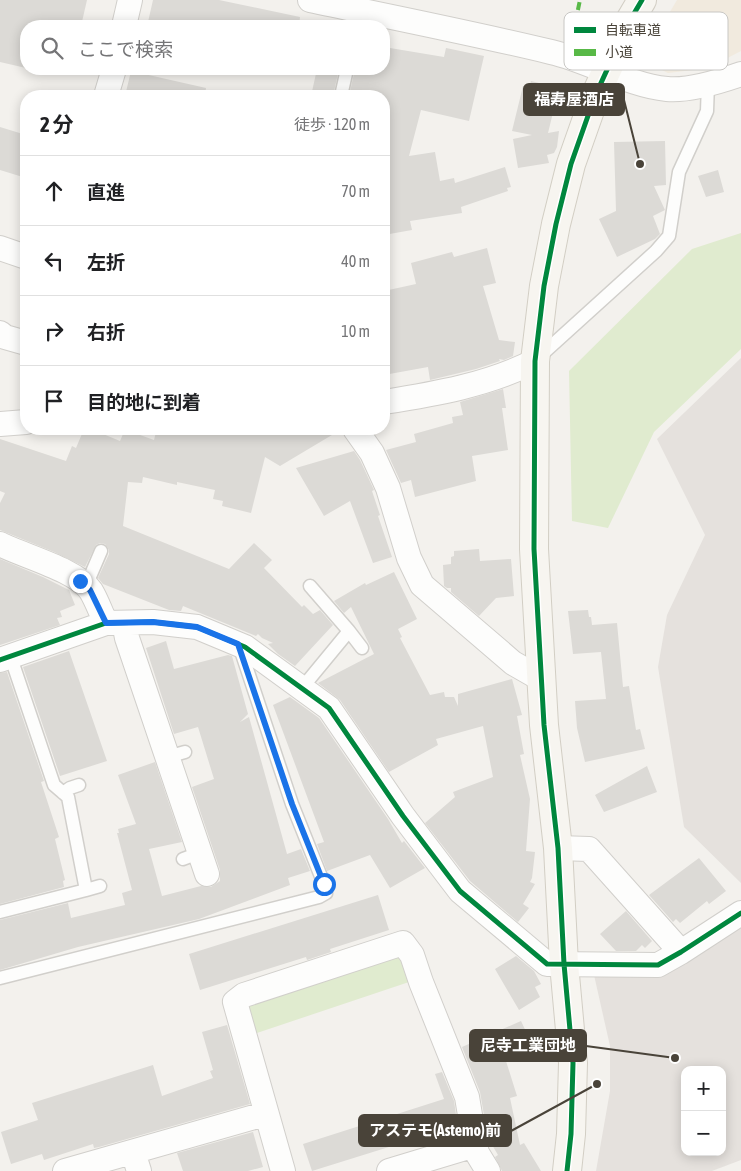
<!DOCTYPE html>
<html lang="ja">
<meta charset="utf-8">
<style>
:root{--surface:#fff;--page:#f2f2f2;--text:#202124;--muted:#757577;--line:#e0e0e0}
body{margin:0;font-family:"Asap Condensed","Noto Sans JP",sans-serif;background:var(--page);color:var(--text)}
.controls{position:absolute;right:15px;bottom:15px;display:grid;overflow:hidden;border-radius:10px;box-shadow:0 2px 12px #0003}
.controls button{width:45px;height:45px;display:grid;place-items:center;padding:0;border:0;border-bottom:1px solid var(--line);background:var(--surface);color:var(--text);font:25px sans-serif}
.stop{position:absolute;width:15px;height:15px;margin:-11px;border:4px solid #1a73e8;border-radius:50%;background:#fff}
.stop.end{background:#1a73e8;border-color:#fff;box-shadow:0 1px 5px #0008}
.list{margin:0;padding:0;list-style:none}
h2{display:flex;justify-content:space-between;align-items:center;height:65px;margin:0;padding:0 20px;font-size:21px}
h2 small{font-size:16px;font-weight:400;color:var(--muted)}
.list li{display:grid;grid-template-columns:32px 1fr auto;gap:15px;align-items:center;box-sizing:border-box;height:70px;padding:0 20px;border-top:1px solid var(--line)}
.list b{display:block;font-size:19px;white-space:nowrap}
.list em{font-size:16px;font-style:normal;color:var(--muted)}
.icon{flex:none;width:28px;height:28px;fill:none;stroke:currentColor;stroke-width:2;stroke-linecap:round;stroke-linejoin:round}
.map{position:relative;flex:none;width:741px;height:1171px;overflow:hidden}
.search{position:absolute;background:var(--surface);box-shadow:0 2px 12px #0003;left:20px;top:20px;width:370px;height:55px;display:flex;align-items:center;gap:12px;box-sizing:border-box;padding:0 18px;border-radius:20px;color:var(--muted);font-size:19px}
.panel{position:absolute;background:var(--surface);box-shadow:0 2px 12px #0003;left:20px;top:90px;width:370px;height:345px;border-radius:20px}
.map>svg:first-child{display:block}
</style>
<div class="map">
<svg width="741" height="1171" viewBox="0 0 741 1171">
<rect width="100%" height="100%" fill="#f3f1ed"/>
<path fill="#f1eade" d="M677,0H741V51L716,64L693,70L668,73L647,63L644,56Z"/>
<path fill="#e5e1dd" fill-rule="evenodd" d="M741,358V883L684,827L658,667L667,615L705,535L657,439Z
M741,924V1160L712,1171H596L610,1091V1046L594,975L666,974ZM685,1070H722V1152H685Z"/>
<path fill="#e0ebcf" d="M741,233V349L654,432L608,528L572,521L569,371L692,249Z
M399,948L412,981L254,1034L246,999Z"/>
<path fill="#dcdad6" d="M0,0H87L81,26H26V68L0,62Z
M153,0H219L300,17L299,26H170L148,22Z
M390,48L444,57L446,48L484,56L469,121L421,110L409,156L435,152L440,181L454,178L455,183L505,167L511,187L507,188L508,191L461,207L462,213L410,221L412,230L384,235V96H349L355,69H384V49L390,50Z
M317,69H339L333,96H311Z
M131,71L206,88L205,96H125Z
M531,81L559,88L548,133L559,131L557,147L554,153L547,155L549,163L518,168L513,139L532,135L512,131L523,86L529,88Z
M0,127L26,135V178L0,170Z
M665,141L666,185L654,186L665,210L653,216L660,234L655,239L617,257L599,219L616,211L614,142Z
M718,170L724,192L706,197L698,176Z
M487,248L496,283L483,286L499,340L515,342L513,356L504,360L499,359L500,361L476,369L430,380L428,367L384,375V291L416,284L411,263L452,252L454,257Z
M503,389L506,408H502L508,450L472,456L476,481L415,497L411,480L401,483L386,450L416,442L414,434L453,423L452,417L463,415L460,402Z
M84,429H91L120,441L123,434L127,435L129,431L154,440L156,432L170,435L171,429H342L280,466L265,457L251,513L222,506L223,501L213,499L215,490L177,482V485L143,477L142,483L128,482L123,526L229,569L254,543L272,560L264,568L302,607L304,605L313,614L320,610L333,625L295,666L278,654L268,644L273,643L262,638L258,634L256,636L183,606L181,611L169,610L103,584L98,578L109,554V550L105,544L100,543L96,545L85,567L54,552L0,530V503L5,493L0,491V439L66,461L72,446L76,448Z
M354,451L360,460L374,490L372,491L380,515L378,516L392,557L373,563L350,501L324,516L296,468Z
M479,549L480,561L511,559L514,596L496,598L479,616L451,592V588H447L444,586L443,565L451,564V557L454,556V551Z
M0,559L43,577L69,590L75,605L60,611L62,617L57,618L60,625L0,645Z
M394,572L417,619L398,629L402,637L400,638L430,695L444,692L445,697H454L458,706V694L512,679L522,715L517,716L524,754L520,755L530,799L526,851L535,852L532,878L530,882L535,884L523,904L529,908L518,922L470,881L425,823L455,797L453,792L493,777L483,726L436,739L438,745L389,772L340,700L318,683L374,654L351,607L344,613L334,601L365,583L366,585Z
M588,610L589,617H591L592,625L617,623L623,687L629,686L636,730L640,729L645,749L585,762L577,728L575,701L606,699L601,652L573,654L568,611Z
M166,641L174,669L228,655L232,656L248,714L240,722L249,717L287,854L301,849L310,871L288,878L290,885L199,919L78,947L0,970V920L68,903L71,918L125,905L122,893L132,890L117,833H119L118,829L136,824L118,775L155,762L182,842L149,849L162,896L201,886L211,887L220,881V870L192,787L214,779L198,727L174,734L146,648Z
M69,651L107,761L60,776L23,667Z
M7,672L44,781L41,782L59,837L55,839L65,880L63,881L64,887L0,904V673Z
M290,697L319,718L388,819L402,843L404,841L425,868L390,888L370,855L327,871L317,844L324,842L273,705Z
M647,766L657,792L604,812L595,795Z
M699,858L726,891L709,904L707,901L680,923L676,919L673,922L649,895Z
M378,895L389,930L330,949L331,952L307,960L306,957L200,990L189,954Z
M626,911L652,941L645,948L642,945L636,951H616L600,934Z
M516,956L534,971L541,984L535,987L540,997L519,1010L495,969Z
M521,1021L530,1040L524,1042L528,1051L506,1061L517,1096L510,1098L520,1145L524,1143L541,1171H502L495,1157L498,1155L488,1138L480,1092L462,1047Z
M227,1025L250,1104L99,1147L94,1148L93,1144L44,1160L42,1154L11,1164L1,1132L38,1120L32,1103L153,1065L162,1096L213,1078L210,1071L213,1070L202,1032Z
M442,1072L454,1101L458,1129L454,1130L453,1127L312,1171L303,1144L444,1099L435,1074Z
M253,1132L263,1167L248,1171H183L177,1153Z"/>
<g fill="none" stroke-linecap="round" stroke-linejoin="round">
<defs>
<path id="lane" d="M357,26L360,11
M341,96L347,69
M539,357L656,251L669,236L679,172L707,111L708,84
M86,586L101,551
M349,631L362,648
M302,688L349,631L310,586
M167,757L185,752
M63,793L70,788L79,785
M183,859L199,853
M86,890L100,886
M0,912L86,890L68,797L54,785L10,655
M0,978L319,897L326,893L324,884L292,804L239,645"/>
<path id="street" d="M310,0C391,17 472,33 551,52C591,61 627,85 667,89C688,91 721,81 741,74
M124,26L130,0
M106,96L114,69
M0,248L26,257
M0,333L5,337L26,343
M384,402C435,394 488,385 535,361
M0,424L26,422
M355,429L372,453L388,488L409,558L422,585L513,663L541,679
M0,544C23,556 77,570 91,591C97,601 101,613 106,623
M124,623L127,638L207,874
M0,660L106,623L153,622L197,627L245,647L329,708L403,816L460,891L547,964L658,965L681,952L741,913
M558,848L589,849L681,952
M133,1152L139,1171
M65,1171L265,1114
M283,1171L235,1002L244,995L403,943L412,955L421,982L467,1097L475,1145L477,1153L488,1171
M389,1171L475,1145"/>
<path id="secondary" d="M567,1171L571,1134L573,1063L564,964L558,848L544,725L534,549L535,361L544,286L556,224L571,164L595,96L629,22L642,0"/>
</defs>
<use href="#lane" stroke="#d1cfcb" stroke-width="15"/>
<use href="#street" stroke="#d1cfcb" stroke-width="26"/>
<use href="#secondary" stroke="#d2cec4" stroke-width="30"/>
<use href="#lane" stroke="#fdfdfc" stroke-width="12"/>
<use href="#street" stroke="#fdfdfc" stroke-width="24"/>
<use href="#secondary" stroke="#f7f5f0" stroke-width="28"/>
<path stroke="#58b947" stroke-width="4" stroke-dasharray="8 4" stroke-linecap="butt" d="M568,57L580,0"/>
<defs>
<path id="cycleway" d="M0,660L106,623L153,622L197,627L245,647L329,708L403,816L460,891L547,964L658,965L681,952L741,913
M567,1171L571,1134L573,1063L564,964L558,848L544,725L534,549L535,361L544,286L556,224L571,164L595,96L629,22L642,0"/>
</defs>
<use href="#cycleway" stroke="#fff" stroke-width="8"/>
<use href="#cycleway" stroke="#00873e" stroke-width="5"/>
</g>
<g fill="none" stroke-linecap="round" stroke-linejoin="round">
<path stroke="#1a73e8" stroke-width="6" d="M80,581L90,590L106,623L153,622L197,627L238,644L292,804L324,884"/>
</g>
<rect x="564" y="12" width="164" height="58" rx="8" fill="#fff" stroke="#c8c7c4" stroke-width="1"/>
<rect x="574" y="27" width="22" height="6" fill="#00873e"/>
<rect x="574" y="49" width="22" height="7" fill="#58b947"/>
<g font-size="14" fill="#494339">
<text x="605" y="35">自転車道</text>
<text x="605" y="57">小道</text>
</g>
<path fill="none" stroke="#494339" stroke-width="2" d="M640 164L624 100M675 1058L586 1046M597 1084L511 1131"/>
<g fill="#494339" stroke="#fff" stroke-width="2">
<circle cx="640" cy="164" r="5"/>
<circle cx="675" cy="1058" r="5"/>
<circle cx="597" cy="1084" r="5"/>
</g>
<g fill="#494339" stroke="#494339" stroke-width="2">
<rect x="524" y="84" width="100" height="31" rx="5"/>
<rect x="470" y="1030" width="116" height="31" rx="5"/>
<rect x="359" y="1115" width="152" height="31" rx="5"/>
</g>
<g font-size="16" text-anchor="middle" font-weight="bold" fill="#fff">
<text x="574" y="105">福寿屋酒店</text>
<text x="528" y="1051">尼寺工業団地</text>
<text x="435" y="1136">アステモ(Astemo)前</text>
</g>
</svg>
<div class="controls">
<button>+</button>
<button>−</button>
</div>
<div class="stop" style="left:324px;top:884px"></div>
<div class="stop end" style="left:80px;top:581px"></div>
<div class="search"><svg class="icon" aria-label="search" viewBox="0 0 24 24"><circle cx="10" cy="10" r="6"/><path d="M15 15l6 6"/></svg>ここで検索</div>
<section class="panel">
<h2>2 分<small>徒歩 · 120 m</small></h2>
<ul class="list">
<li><svg class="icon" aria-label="ahead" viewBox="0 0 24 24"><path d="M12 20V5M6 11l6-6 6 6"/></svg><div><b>直進</b></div><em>70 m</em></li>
<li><svg class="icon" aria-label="left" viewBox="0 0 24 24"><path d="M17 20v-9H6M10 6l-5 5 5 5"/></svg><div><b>左折</b></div><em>40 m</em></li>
<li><svg class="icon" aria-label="right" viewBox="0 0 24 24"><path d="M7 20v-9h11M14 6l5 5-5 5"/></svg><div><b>右折</b></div><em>10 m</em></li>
<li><svg class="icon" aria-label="arrive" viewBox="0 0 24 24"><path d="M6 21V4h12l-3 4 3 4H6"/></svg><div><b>目的地に到着</b></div></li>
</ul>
</section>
</div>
